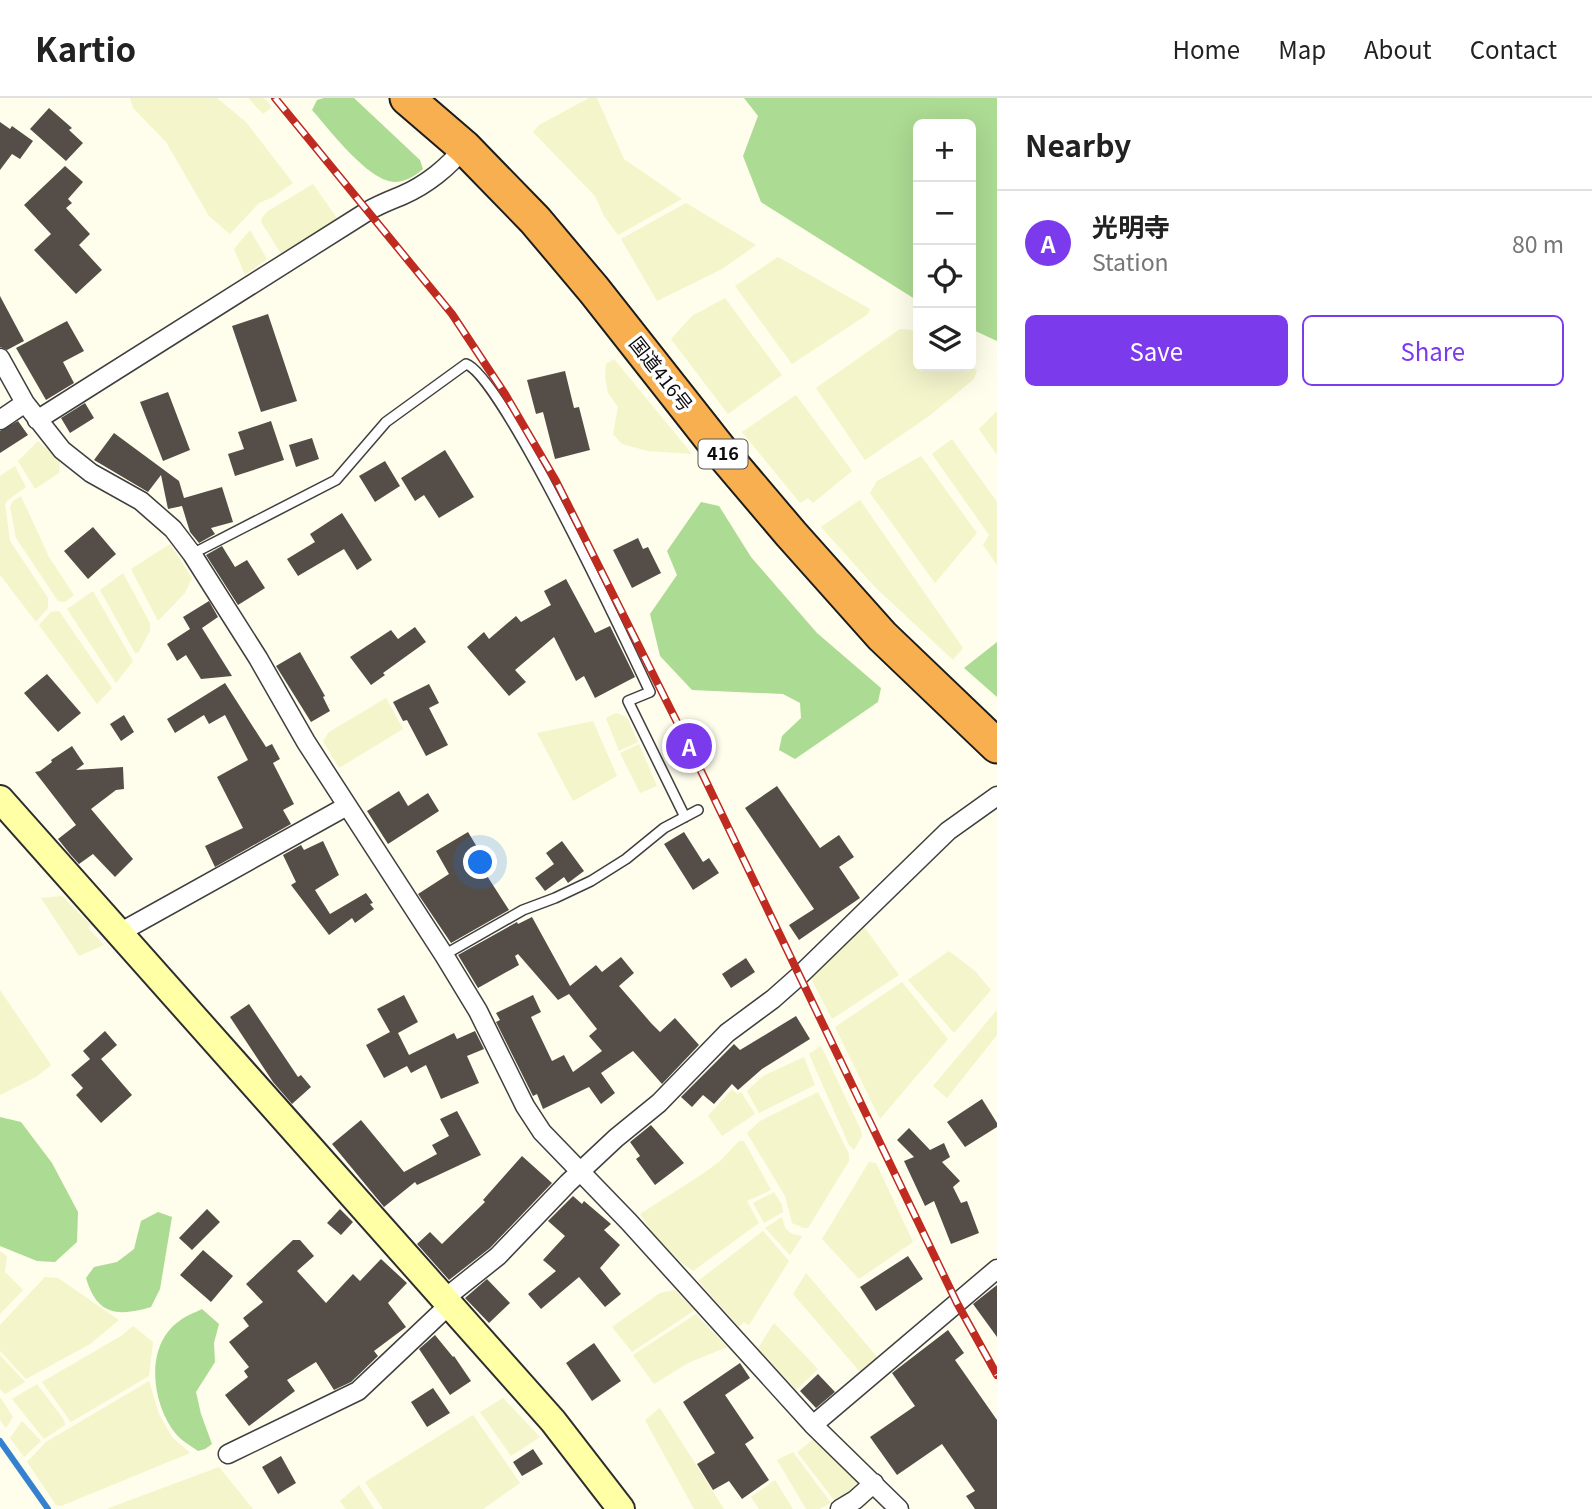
<!DOCTYPE html>
<meta charset="utf-8">
<style>
:root{--surface:#fff;--page:#f2f2f2;--text:#222;--muted:#767676;--line:#e0e0e0;--accent:#7c3aed}
body{margin:0;font-family:Georgia,"Noto Sans JP",serif;background:var(--page);color:var(--text)}
.controls{position:absolute;right:21px;top:21px;display:grid;overflow:hidden;border-radius:10px;box-shadow:0 7px 28px #0002}
.controls button{width:63px;height:63px;display:grid;place-items:center;padding:0;border:0;border-bottom:2px solid var(--line);background:var(--surface);color:var(--text);font:35px sans-serif}
.you{position:absolute;left:481px;top:765px;width:24px;height:24px;margin:-18px;border:5px solid #fff;border-radius:50%;background:#1a73e8;box-shadow:0 0 0 10px #1a73e833}
.badge{display:grid;place-items:center;width:46px;height:46px;border-radius:50%;background:var(--accent);color:#fff;font-size:23px;font-weight:700}
.pin{position:absolute;translate:-50% -50%;border:4px solid #fff;box-shadow:0 2px 7px #0006}
.list{margin:0;padding:0;list-style:none}
h2{display:flex;justify-content:space-between;align-items:center;height:91px;margin:0;padding:0 28px;font-size:30px}
h2 small{font-size:23px;font-weight:400;color:var(--muted)}
.list li{display:grid;grid-template-columns:46px 1fr auto;gap:21px;align-items:center;box-sizing:border-box;height:105px;padding:0 28px;border-top:2px solid var(--line)}
.list b{display:block;font-size:26px;white-space:nowrap}
.list p{margin:0;font-size:23px;white-space:nowrap;color:var(--muted)}
.list em{font-size:23px;font-style:normal;color:var(--muted)}
.actions{display:flex;gap:14px;padding:21px 28px}
.actions a{flex:1;padding:16px 0;border:2px solid var(--accent);border-radius:10px;text-align:center;font-size:24px;color:var(--accent)}
.actions .main{background:var(--accent);color:#fff}
.icon{flex:none;width:38px;height:38px;fill:none;stroke:currentColor;stroke-width:2;stroke-linecap:round;stroke-linejoin:round}
.map{position:relative;flex:none;width:997px;height:1411px;overflow:hidden}
header{display:flex;align-items:center;gap:42px;box-sizing:border-box;height:98px;padding:0 35px;background:var(--surface);border-bottom:2px solid var(--line)}
header strong{font-size:33px}
nav{display:flex;gap:38px;margin-inline-start:auto;font-size:24px}
main{display:flex}
aside{flex:1;background:var(--surface)}
.map>svg:first-child{display:block}
</style>
<header>
<strong>Kartio</strong>
<nav><a>Home</a><a>Map</a><a>About</a><a>Contact</a></nav>
</header>
<main>
<div class="map">
<svg width="997" height="1411" viewBox="0 0 997 1411">
<rect width="100%" height="100%" fill="#fffdeb"/>
<path fill="#f4f5cb" d="M130,0H217L246,24L293,85L273,99L259,105L230,136L209,118L166,44L133,10Z
M248,0H264L272,9L263,16Z
M589,0H597L624,61L682,101L618,137L604,118L595,98L533,34L539,27Z
M313,86L337,120L282,157L261,124L262,119L268,113Z
M686,105L756,147L722,171L657,203L621,141Z
M250,132L267,161L245,177L234,151Z
M778,159L870,211L868,216L792,266L735,188Z
M725,200L782,277L728,316L671,241L692,218Z
M900,231L912,232L918,236V268H967L977,272L974,281L929,318L865,362L816,290Z
M614,261L692,356L648,353L622,346L613,336L618,309L608,295L605,279L606,266Z
M796,297L852,373L813,405L808,400L800,405L742,334Z
M997,313V357L979,331Z
M952,341L997,404V467L983,447L989,437L932,356Z
M38,343L60,363L59,375L35,391L18,363Z
M921,358L977,435L935,485L870,395L877,383Z
M15,368L26,389L8,402L5,406L10,443L48,500V510L36,524L0,477V378Z
M21,398L49,459L74,497L65,504L58,503L16,440L10,409L13,403Z
M860,402L963,550L953,562L875,489L821,429Z
M170,446L192,480L185,495L158,523L131,471Z
M123,475L150,525V533L138,555H135L100,492Z
M93,493L133,563L116,585L67,511Z
M59,513L112,590L97,606L39,527L51,514Z
M386,600L403,631L339,670L323,643L329,634Z
M616,615L627,619L638,644L619,653L606,620Z
M593,623L617,678L573,703L537,635Z
M639,646L657,688L640,695L620,655Z
M62,798L91,827L88,830L104,847L79,858L41,800Z
M862,826L899,877L832,921L809,877Z
M949,853L975,873L991,892L954,935L908,882Z
M902,884L948,941L880,1021L835,929Z
M0,892L51,967L36,979L0,997Z
M997,912V937L947,1000L933,988Z
M821,948L861,1032L862,1038L854,1052L849,1047L809,956Z
M804,959L815,987L759,1015L747,993L763,978Z
M732,991L737,996L741,994L755,1016L722,1038L708,1018Z
M818,994L849,1056V1063L808,1130H804L792,1125L785,1098L747,1035L760,1023Z
M739,1043H744L771,1092L747,1103L759,1125L693,1173L678,1162L651,1133L640,1116L701,1077L720,1063Z
M869,1064L876,1065L913,1144L859,1181L822,1141Z
M774,1094L782,1107L783,1114L764,1125L753,1105Z
M782,1119L785,1130L792,1136L802,1138L790,1157L765,1130Z
M763,1133L789,1163L749,1227L744,1224L739,1229L698,1183Z
M0,1153L7,1158L5,1174L23,1192L0,1216Z
M806,1175L878,1260L860,1274L793,1196Z
M45,1179L58,1180L119,1222L90,1246L26,1281L0,1253V1227Z
M675,1192L695,1212L632,1254L612,1229L660,1195Z
M696,1216L727,1249L688,1265L654,1286L633,1257Z
M774,1225L818,1271L796,1292L758,1250Z
M133,1228L153,1244L149,1278L71,1324L42,1284L121,1238Z
M0,1257L25,1284L5,1296L0,1291Z
M149,1283L159,1316L172,1339L190,1355L61,1408L56,1407L27,1364L46,1344Z
M37,1286L64,1322L65,1327L44,1341L12,1301Z
M0,1299L13,1319L6,1330L0,1322Z
M503,1300L540,1339L511,1358L480,1314Z
M660,1310L724,1411H694L645,1322Z
M473,1317L520,1385L483,1411H383L365,1384Z
M22,1323L41,1343L24,1359L10,1340Z
M815,1340L858,1384L847,1395L834,1402L797,1354Z
M793,1354L831,1405L819,1411H806L777,1362Z
M219,1369L253,1411H108L109,1410Z
M775,1382L793,1411H759L751,1399Z
M359,1387L374,1411H346L340,1403Z"/>
<path fill="#acdb93" d="M324,0H354L420,62L423,71C415,78 405,84 394,84C367,82 330,32 312,12L317,2Z
M744,0H997V243L971,231V26H918V203L761,104L743,58L758,18Z
M701,404L719,408L751,459L817,535L881,590L878,604L795,661L779,652L782,638L801,620L800,605L783,596L692,592L660,558L650,516L677,477L667,453Z
M997,544V599L964,570Z
M0,1019L21,1024L52,1065L78,1114L77,1144L55,1164L37,1163L0,1148Z
M158,1114L172,1119L160,1191L151,1209C117,1219 97,1217 86,1180L94,1169L117,1164L134,1151L141,1123Z
M202,1211L219,1226L214,1245L215,1264L196,1294L201,1316L212,1346L205,1351L198,1353C191,1348 182,1343 176,1336C152,1307 144,1249 178,1224C185,1218 194,1215 202,1211Z"/>
<g fill="none" stroke-linecap="round" stroke-linejoin="round">
<path stroke="#3481d0" stroke-width="6" d="M0,1343L48,1411"/>
</g>
<path fill="#554e48" d="M49,10L72,30L69,32L83,45L66,63L30,31Z
M0,24L10,31L12,28L33,43L20,61L12,56L0,72Z
M65,68L83,84L68,101L72,105L66,110L90,136L79,147L102,172L76,196L34,152L51,136L24,107Z
M0,198L24,243L7,252L0,249Z
M268,216L297,303L261,314L232,228Z
M67,223L84,253L63,264L74,285L46,302L16,250Z
M565,273L574,310L579,309L590,352L555,361L543,314L536,316L527,282Z
M168,294L190,352L163,363L140,304Z
M85,305L94,320L70,335L61,320Z
M18,323L28,337L0,355V333Z
M271,323L284,362L235,378L228,356L244,351L238,334Z
M114,335L179,383L184,400L222,389L233,424L211,430L215,436L199,445L190,434L182,408L168,411L161,377L148,394L94,362Z
M312,340L319,361L296,369L289,347Z
M445,352L474,399L439,420L424,397L415,403L401,380Z
M385,363L400,388L375,404L359,378Z
M342,415L372,462L357,472L344,451L298,478L287,461L315,444L310,436Z
M93,429L116,456L88,481L64,453Z
M638,440L643,451L648,449L661,475L632,490L613,452Z
M222,448L235,469L247,462L265,490L238,507L206,457Z
M566,481L595,535L610,528L635,579L595,600L584,578L576,583L554,539L515,572L526,584L509,598L467,549L484,534L489,541L516,518L521,524L551,507L544,493Z
M209,503L218,519L202,530L232,578L201,581L186,557L177,563L167,546L190,531L183,519Z
M415,529L426,544L383,575L385,577L371,587L350,559L391,532L398,541Z
M300,554L325,598L323,599L330,613L311,624L276,568Z
M47,576L81,615L58,634L24,595Z
M225,585L266,649L272,646L280,661L273,665L294,706L283,712L291,726L215,769L205,748L243,730L217,679L248,662L225,617L209,626L204,617L175,635L167,621Z
M429,586L439,605L429,610L448,647L426,658L407,622L403,623L393,604Z
M124,617L134,634L121,643L110,626Z
M72,648L84,666L76,672L123,669L124,691L116,692L91,711L133,761L115,779L93,756L79,766L70,756L58,741L76,727L35,674L40,673L52,664L51,662Z
M777,688L820,750L839,737L854,759L839,769L860,800L799,842L789,827L814,811L745,710Z
M399,693L408,708L428,695L439,713L388,746L367,713Z
M468,734L477,749L471,753L509,812L451,845L418,796L449,776L436,753Z
M684,734L703,764L709,760L719,775L693,792L664,746Z
M323,743L339,777L315,792L330,816L366,795L373,805L370,806L374,811L355,825L352,820L329,837L291,787L296,784L283,757L301,747L304,752Z
M562,743L584,773L568,785L564,779L545,793L535,780L554,766L546,755Z
M532,819L570,888L596,867L602,874L621,859L634,875L619,888L651,925L660,934L675,920L699,947L662,986L633,953L601,975L615,995L601,1006L589,989L543,1011L537,996L533,998L496,924L500,922L496,915L533,897L541,914L531,919L552,963L564,957L573,974L602,953L589,938L597,931L569,896L558,902L518,856L515,858L519,867L478,890L458,857L517,824L518,826Z
M746,860L755,874L731,890L722,876Z
M404,897L418,924L398,935L409,957L454,935L457,941L475,933L484,951L467,958L479,985L441,1001L426,967L411,975L407,968L384,980L366,947L390,934L377,911Z
M249,906L298,979L301,977L311,989L292,1006L273,984L230,919Z
M796,918L810,941L762,971L738,992L732,986L714,1006L703,997L692,1009L681,999L734,946L740,952Z
M105,933L117,947L101,961L132,997L101,1025L76,997L83,990L71,977L90,961L83,953Z
M982,1001L997,1025V1029L965,1049L947,1024Z
M457,1013L481,1057L417,1087L415,1084L384,1109L332,1046L361,1022L404,1074L437,1056L432,1047L449,1038L440,1021Z
M651,1027L684,1065L655,1087L636,1061L640,1058L630,1044Z
M909,1030L930,1052L944,1045L950,1059L942,1064L960,1083L953,1089L961,1105L967,1103L979,1135L951,1146L934,1103L925,1108L904,1063L914,1059L897,1042Z
M522,1058L552,1085L490,1150L449,1182L417,1146L430,1134L442,1146L485,1104L483,1102Z
M573,1098L582,1106L584,1103L611,1126L604,1132L620,1147L600,1170L621,1196L605,1209L579,1179L541,1211L528,1196L556,1173L543,1162L565,1138L548,1123Z
M207,1111L220,1124L192,1152L179,1140Z
M340,1111L353,1124L341,1137L327,1125Z
M293,1142H300L314,1158L297,1173L326,1205L353,1176L360,1183L381,1161L407,1185L388,1205L406,1229L374,1253L378,1258L351,1284L334,1292L316,1264L287,1282L295,1293L249,1328L225,1297L248,1279L244,1273L249,1269L229,1244L249,1228L243,1220L263,1204L246,1186Z
M203,1152L233,1178L211,1204L180,1177Z
M908,1158L923,1181L876,1213L860,1189Z
M487,1181L510,1205L489,1225L465,1200Z
M997,1187V1239L973,1206Z
M948,1232L964,1255L955,1262L997,1322V1411H975L966,1398L975,1393L942,1346L897,1377L870,1339L915,1308L892,1275Z
M435,1237L453,1259L454,1258L471,1283L450,1297L419,1251Z
M594,1245L621,1283L592,1303L566,1265Z
M740,1265L750,1280L725,1297L754,1340L745,1346L769,1382L742,1401L729,1383L713,1392L697,1366L715,1355L683,1304Z
M818,1276L835,1294L816,1310L800,1293Z
M433,1290L450,1315L427,1329L411,1304Z
M533,1351L543,1366L522,1378L513,1364Z
M281,1358L296,1385L278,1396L262,1369Z"/>
<g fill="none" stroke-linecap="round" stroke-linejoin="round">
<defs>
<path id="lane" d="M192,456L336,382L386,324L466,266C502,278 627,545 650,594L628,603L685,719
M444,857L523,812L555,800L591,783L626,761L664,730L698,712"/>
<path id="street" d="M0,260L25,305L62,352L91,375L141,403L173,431L192,456L258,560L306,644L444,857L478,913L525,1008L542,1034L629,1124L813,1327L899,1411
M0,322L25,305
M37,322L368,113C380,106 391,102 403,97C426,87 449,69 464,49
M119,835L347,708
M444,1201L498,1158L568,1085L616,1040L659,1005L727,935L773,901L799,878L948,733L997,698
M813,1327L997,1171
M228,1356L358,1293L449,1207
M840,1411L855,1402L874,1385"/>
<path id="secondary" d="M0,701L553,1323L621,1411"/>
<path id="highway" d="M407,0L464,49L535,122L594,192L724,357L791,436L882,538L997,648"/>
</defs>
<use href="#lane" stroke="#3f3f3f" stroke-width="12"/>
<use href="#street" stroke="#3f3f3f" stroke-width="21"/>
<use href="#secondary" stroke="#2e2e2e" stroke-width="30"/>
<use href="#highway" stroke="#1d1d1d" stroke-width="37"/>
<use href="#lane" stroke="#fff" stroke-width="9"/>
<use href="#street" stroke="#fff" stroke-width="18"/>
<use href="#secondary" stroke="#ffffa6" stroke-width="26"/>
<use href="#highway" stroke="#f8af50" stroke-width="33"/>
<defs>
<path id="rail" d="M275,0L452,216L505,296L556,383L689,648L957,1205L997,1277"/>
</defs>
<use href="#rail" stroke="#bf2b21" stroke-width="8"/>
<use href="#rail" stroke="#fff" stroke-width="5" stroke-dasharray="16" stroke-linecap="butt"/>
</g>
<g text-anchor="middle" stroke-width="7" stroke-linejoin="round" paint-order="stroke">
<rect fill="#fff" stroke="#555" stroke-width="2" x="698.5" y="341.5" width="49" height="29" rx="5"/>
<g font-size="18" font-weight="bold" fill="#0c0c0c">
<text x="723" y="362">416</text>
</g>
<g font-size="19" fill="#0c0c0c" stroke="#fff">
<text transform="translate(661 276) rotate(52)" y="7">国道416号</text>
</g>
</g>
</svg>
<div class="controls">
<button>+</button>
<button>−</button>
<button><svg class="icon" aria-label="locate" viewBox="0 0 24 24"><circle cx="12" cy="12" r="6"/><path d="M12 2v4M12 18v4M2 12h4M18 12h4"/></svg></button>
<button><svg class="icon" aria-label="layers" viewBox="0 0 24 24"><path d="M12 4l9 5-9 5-9-5zM3 14l9 5 9-5"/></svg></button>
</div>
<div class="you"></div>
<div class="pin badge" style="left:689px;top:648px">A</div>
</div>
<aside>
<h2>Nearby<small></small></h2>
<ul class="list">
<li><span class="badge">A</span><div><b>光明寺</b><p>Station</p></div><em>80 m</em></li>
</ul>
<div class="actions"><a class="main">Save</a><a>Share</a></div>
</aside>
</main>
